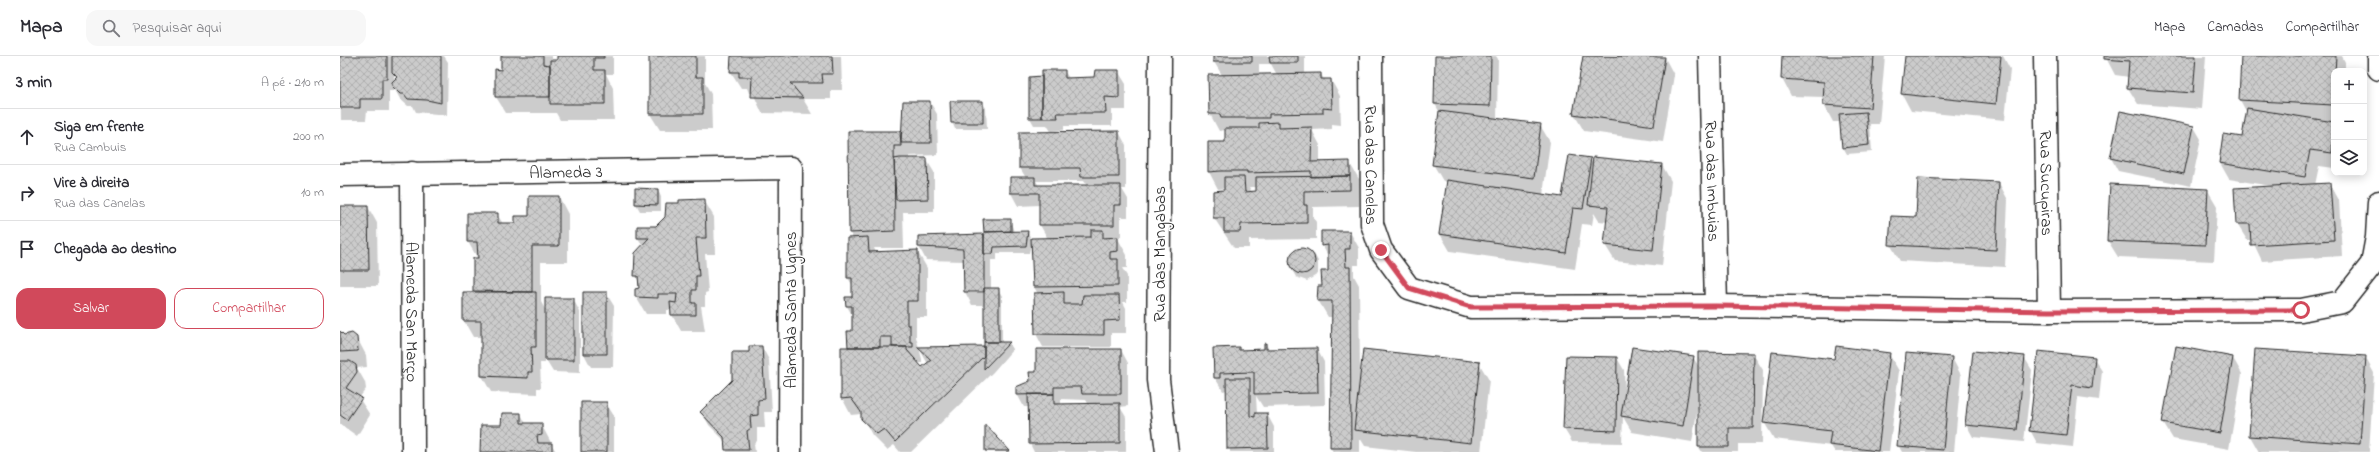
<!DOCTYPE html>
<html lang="pt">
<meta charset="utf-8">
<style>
:root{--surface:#fff;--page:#f7f7f7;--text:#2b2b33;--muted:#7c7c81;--line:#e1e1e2;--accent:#d1495b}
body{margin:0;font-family:"Indie Flower",sans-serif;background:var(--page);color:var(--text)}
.controls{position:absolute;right:12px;top:12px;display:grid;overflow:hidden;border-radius:8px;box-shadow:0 2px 10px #0003}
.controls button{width:36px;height:36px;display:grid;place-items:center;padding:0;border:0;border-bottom:1px solid var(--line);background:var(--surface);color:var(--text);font:20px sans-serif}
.stop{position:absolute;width:12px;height:12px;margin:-9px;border:3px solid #d1495b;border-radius:50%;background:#fff}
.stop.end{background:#d1495b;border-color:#fff;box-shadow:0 1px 4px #0008}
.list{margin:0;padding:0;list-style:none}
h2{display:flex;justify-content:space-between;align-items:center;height:52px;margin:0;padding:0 16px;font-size:17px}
h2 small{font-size:13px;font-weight:400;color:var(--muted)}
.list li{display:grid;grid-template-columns:26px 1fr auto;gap:12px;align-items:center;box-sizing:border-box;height:56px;padding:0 16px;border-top:1px solid var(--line)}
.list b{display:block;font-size:15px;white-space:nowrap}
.list p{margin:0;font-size:13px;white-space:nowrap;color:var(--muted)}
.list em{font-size:13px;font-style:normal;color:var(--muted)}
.actions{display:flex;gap:8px;padding:12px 16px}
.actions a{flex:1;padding:9px 0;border:1px solid var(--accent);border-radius:12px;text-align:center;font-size:14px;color:var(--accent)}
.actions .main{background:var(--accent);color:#fff}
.icon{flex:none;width:22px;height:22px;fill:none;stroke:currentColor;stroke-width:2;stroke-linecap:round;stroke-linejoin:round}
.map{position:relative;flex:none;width:2039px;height:396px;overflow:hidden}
header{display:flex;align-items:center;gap:24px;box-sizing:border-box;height:56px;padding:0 20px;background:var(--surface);border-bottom:1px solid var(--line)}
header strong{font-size:19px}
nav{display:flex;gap:22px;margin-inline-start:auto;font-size:14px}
.search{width:280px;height:36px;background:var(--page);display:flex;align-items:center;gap:10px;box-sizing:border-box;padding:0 14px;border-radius:12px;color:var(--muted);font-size:15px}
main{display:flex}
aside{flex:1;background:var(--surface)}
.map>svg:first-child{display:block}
</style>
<header>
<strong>Mapa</strong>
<div class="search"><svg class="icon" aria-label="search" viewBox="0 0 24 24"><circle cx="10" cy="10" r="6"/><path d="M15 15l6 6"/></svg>Pesquisar aqui</div>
<nav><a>Mapa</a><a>Camadas</a><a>Compartilhar</a></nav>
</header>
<main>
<aside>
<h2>3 min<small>A pé · 210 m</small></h2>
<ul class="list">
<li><svg class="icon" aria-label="ahead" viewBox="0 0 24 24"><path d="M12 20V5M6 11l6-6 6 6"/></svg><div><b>Siga em frente</b><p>Rua Cambuis</p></div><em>200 m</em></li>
<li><svg class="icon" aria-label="right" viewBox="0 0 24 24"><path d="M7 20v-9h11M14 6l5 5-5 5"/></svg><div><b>Vire à direita</b><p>Rua das Canelas</p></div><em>10 m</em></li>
<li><svg class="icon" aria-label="arrive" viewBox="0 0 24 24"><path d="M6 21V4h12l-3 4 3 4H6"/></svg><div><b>Chegada ao destino</b></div></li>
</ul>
<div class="actions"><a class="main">Salvar</a><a>Compartilhar</a></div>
</aside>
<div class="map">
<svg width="2039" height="396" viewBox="0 0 2039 396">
<defs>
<pattern id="building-cross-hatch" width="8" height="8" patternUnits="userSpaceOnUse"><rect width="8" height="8" fill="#cbcbcb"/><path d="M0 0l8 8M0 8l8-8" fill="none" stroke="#aeaeae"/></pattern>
</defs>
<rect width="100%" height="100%" fill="#fff"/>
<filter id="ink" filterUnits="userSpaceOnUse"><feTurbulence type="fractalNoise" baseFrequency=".025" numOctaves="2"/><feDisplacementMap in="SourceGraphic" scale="8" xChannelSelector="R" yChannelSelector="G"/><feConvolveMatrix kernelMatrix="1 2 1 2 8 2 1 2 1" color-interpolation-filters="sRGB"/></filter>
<g filter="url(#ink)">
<path fill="#0003" fill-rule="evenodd" d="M0,0H104L108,6L107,59L76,56L73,50H68L60,43L54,32V35H49V55H27L26,64H1ZM54,18L57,23L54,26Z
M162,0H212V5H218V0H273V18H266L273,32L274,64H220L216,57H166L156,41L162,15Z
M310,0H365V27L371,38L372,74H320L310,58Z
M392,0H501L502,34H491V43H463L472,58L422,57L413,37H409L407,32H401L391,16Z
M874,0H965V18H981L984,24H991L1000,40L1001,69L992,68V73L972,74L980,89V107L1009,106L1019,123V150L973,151V161L976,166V183L909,184V192H894L874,162V136L885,135V132L878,133L869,116V87H886V74L879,75L870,58L869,20L882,19L874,6ZM919,8H931L937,19H919ZM909,131H917V136H912Z
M1096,0H1156L1158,3L1157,64L1200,69L1210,86L1203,139L1223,142L1250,103L1253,109H1322L1331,125L1322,210L1275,205L1265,189L1268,166L1259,165L1254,157L1252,169L1242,168L1235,213L1110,195L1100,178L1108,126L1103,125L1093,108L1100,57L1095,48Z
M1244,0H1311L1325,2L1334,19L1323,86L1244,75L1234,58Z
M1444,0H1545L1539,68H1530L1532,96L1507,98L1503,91L1500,66H1493L1484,49V41L1451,40L1442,23Z
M1566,0H1663L1670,13L1665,64L1571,55L1562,38Z
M1765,0H1866L1862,53L1798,48L1788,32L1789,21L1775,19Z
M1902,0H2002L2005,6V15H1994V112L1979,110L1975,129L1990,128L1999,144L2002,200L1922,205L1912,184H1907L1897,168L1895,133L1931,130L1889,123L1880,107L1903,82L1907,57L1900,44Z
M724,15L729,22H755L778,15L786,28V54H772V70H724V74L713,75V77L779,76L786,89V133H782L788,143V161H781V181H777L787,199V212H782L787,220V246H783L786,252V277H771V291H703L696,278L698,238L694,231L692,185L689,197H657V204H651V233H658L662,240V287H669L673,293L653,316L571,396H560L554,389L547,394L532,379L521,358L511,359L502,342L509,292L513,276V261L507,250L513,242V230L508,222V183H513L510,177L560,76L562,80L590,46L597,58L598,99L569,100L570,103H586L594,116V156H563L564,192H534L536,196L577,195L587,212V261H576V281L582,303V307H577L582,312L588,308L579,292L645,291V249H632L625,236L624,205L586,204L579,191L645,179L644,164H670L674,176H688L691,183H708L700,169V149L678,150L671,137L686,122L680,112V77H712L707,69H694L690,62L702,21ZM696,125H744L747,130H699ZM630,235H649V237H630Z
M642,46L646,52L647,73H615L612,66Z
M1854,71L1861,83L1851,130L1778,115L1771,102Z
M1659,127L1668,144L1665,211L1560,205L1550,188L1577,162Z
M1867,133L1877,150L1874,205L1778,201L1768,185Z
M318,134L321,141V155H300L296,148Z
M219,141L228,158V206H201V246L206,255L233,243L240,256V317L213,316L205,303V307H200L201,332H197V338L151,336L142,320V281H133L124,265L135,237L134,203H138L128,186L157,158L163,168H176Z
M364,144L374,161L375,198H365L368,236L365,237V250H361L365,275H341L332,259L331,254H327V258H306L296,241V234L300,233V227L295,219L303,190L298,182V171H317L340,148Z
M0,151H28L37,167L38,230H0Z
M1010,176L1019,192V209H1014V220L1019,229L1020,320L1139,307L1149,324L1141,396H1076L1025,390L1020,382V396H993L991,392L993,261H988L978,244L989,216V202L982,189Z
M964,193L974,198L978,205V218L967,225L956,221L952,214L951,197Z
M266,237L274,250L273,311H251L244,298Z
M0,276L4,280L17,282L26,299L27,311L17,312L25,326L26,333L19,342L30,359L17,380L0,368Z
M926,288L929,294L977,293L984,306L985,349L923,351L916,340L917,358H927L934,371V396H890L887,334L883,335L875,322L900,295L925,294Z
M422,291L429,304L432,356H424L425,372H417V385L414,388L415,396H387L386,386L369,369L362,356L393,324L410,297Z
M781,294L788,307V350L780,351L786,361V396H694L690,388L689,351H684L677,338L697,316ZM721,343L746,344L749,349H721Z
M1413,298L1423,314L1422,388H1398V396H1362L1358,390V350L1352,386L1292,376L1283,361L1282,387L1232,386L1224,373L1277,302L1284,314L1285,342L1353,301L1359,311Z
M1549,298L1559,315L1549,396H1495L1491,390L1434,383L1424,366L1495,304Z
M1684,301L1692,314L1684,386L1633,381L1626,368Z
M2025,301L2034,317L2029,396H1919L1910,380Z
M1612,302L1621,319L1614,396H1562L1558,389Z
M1754,302L1762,315L1759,344L1738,341L1733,391L1697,387L1690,374Z
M1893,302L1902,318L1889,393L1833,383L1823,367Z
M266,347L274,360V396H242Z
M181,358L186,368H201L216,396H141L162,370Z
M646,370L669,396H646Z"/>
<path fill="url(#building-cross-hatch)" stroke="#2b2b2b" d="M0,0H47V23H42V43H20V52H0Z
M52,0H101V47L87,44L68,43L64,38H60L52,30V26L57,21L52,16Z
M161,0H203V8L210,9V41H155V13L161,14Z
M217,0H264V2H254V14H265V48H210V4H217Z
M309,0H356V21H363V58H309Z
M391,0H492L493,18H482L483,27H450L463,42L411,41L412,21H399V16H390Z
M873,0H912V6H873Z
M929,0H958V7H930Z
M1095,0H1151L1150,50L1094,48Z
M1243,0L1325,1L1314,70L1233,58Z
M1442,0H1534L1530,52L1483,49L1484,26L1441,23Z
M1565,0H1661L1656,48L1561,38Z
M1764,0H1856L1853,37L1787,32L1789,5L1764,3Z
M1901,0H1996L1993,49L1899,44Z
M702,14H725V22L754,21L755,14H779V42L765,41L766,57H717L718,62H702Z
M981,17V23H991L992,53L983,52V57L929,58V62H881L880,58H869L868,19Z
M702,20V62H689V21Z
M563,45H590L591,87H561Z
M610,45H643V67H611Z
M1907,52L1994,66L1992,97L1970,94L1965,121L1879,107L1883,78L1902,81Z
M1099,55L1201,68L1194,122L1092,109Z
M1780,55L1854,70L1844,118L1770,102Z
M1526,56L1529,89L1502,92L1499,58Z
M939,66V72L972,71L971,106L1010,105V120L971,121V115L907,117V115H881L868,116V86H885V72H919V67Z
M508,75H560L561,90H554L555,175L509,177Z
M779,75V121H741L740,112H679V76Z
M1229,99L1251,102L1243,153L1233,152L1226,197L1099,178L1107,124L1222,141Z
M1253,101L1322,108L1313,194L1264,189L1268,151L1248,149Z
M560,102H587L588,143L556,144L554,103Z
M1010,120V134L964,135V149H967V167L901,168L900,176H884V162H873V135L884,134V121H904L905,136L916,135V121Z
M670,121H695V129H781V149H774V169H699V137H670Z
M1578,122L1659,126L1656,194L1549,189L1551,160L1576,161Z
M1990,127L1994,184L1911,189L1910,168H1896L1894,132Z
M1770,128L1868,133L1865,189L1767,185Z
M295,132L318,133V149L295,148Z
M189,140H219V190H192V236L133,235V202H138L137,186H127V157H158V167H175V160H189Z
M365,143L366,182H356L359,220H356V234H352V247H356V259H331L330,246L336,247L337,238H318V242L295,241V233L299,232L298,220H294L295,197L309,182H297V170H316L325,161L326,147H339V144Z
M0,150H28L29,214H0Z
M643,163H671V175L644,176Z
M751,174H763V182L778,181V195L770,196V203H778V230L693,231L691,182L751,181Z
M688,175L686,190L654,191L653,198H644V176Z
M981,175H1010V193H1005L1006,211H1010L1011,392H990L992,245H977L978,230H982L981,215H988V189L981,190Z
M644,178V236H624L623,193L578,191V180Z
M528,181L529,196L578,194V245H567V269H570V286H573V291H552V281H540V291H508L507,275H512V250H506L505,241H512V222H507V182Z
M949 205a13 13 0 1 1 26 0a13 13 0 1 1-26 0Z
M644,232H659V286H644Z
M123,236H196V291H191L192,316H188V322L141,320V265H123Z
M243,236H267V298H243Z
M724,236V248H742L743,239H779L780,264L764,265V279L695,278L694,237Z
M205,242H234V304H205Z
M0,275L4,279L12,277L17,281L18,295L0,296Z
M644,286H670L644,313Z
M926,287V293L977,292L978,337L914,338V316L880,317V322H874L873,292L899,291V294L924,293V288Z
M409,290H422L425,343L418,344V359L410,360L411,372L407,375L409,394H385L384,381L360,356L392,324V296H409Z
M644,290V300L555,386L544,373L537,378L521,363V356L511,342L501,343V291H567V294L582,311L591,304L577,291Z
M1496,290L1550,297L1538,395L1489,389L1491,375L1423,367L1432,296L1494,303Z
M1836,290L1893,301L1880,377L1822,367Z
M1292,291L1354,300L1343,370L1281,360Z
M696,293H781V338H742L741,331H714V338L676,339V331L690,325L689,316H696Z
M1023,293L1140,306L1131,387L1014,374Z
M1915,293L2026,300L2020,388L1909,380Z
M1633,295L1685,300L1677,374L1625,369Z
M1698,295L1755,301L1752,332L1732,329L1726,379L1689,375Z
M1358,296L1414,297L1413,372H1389V391H1358Z
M1566,297L1612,301L1603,394L1557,390Z
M1226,300L1277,301L1276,375L1223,373Z
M0,305H10L16,309L17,316L6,332L22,342L7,364L0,359Z
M886,322H910V360L915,361V357H927L928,392L887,393Z
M688,338H714V348L780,347V387L689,388Z
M241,346H267V396H241Z
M162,357H181V367H202V379L197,380L198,387H212V396H140L141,369H161Z
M645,368L670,395H645Z"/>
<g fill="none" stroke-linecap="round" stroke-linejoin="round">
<defs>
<g id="minor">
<path d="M820,0L818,324L827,396"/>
<path id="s1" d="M1031,0L1032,168L1041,194L1069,232L1131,251L1376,250L1709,255L1961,254L2002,246L2032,208L2037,181L2039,146"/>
<path id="s2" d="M1370,0L1376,250"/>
<path id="s3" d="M1705,0L1709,255"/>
<path d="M2039,2V13"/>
<path id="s4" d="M72,117L73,396"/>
<path id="s5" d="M0,119L451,112L450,396"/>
</g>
</defs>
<use href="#minor" stroke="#2b2b2b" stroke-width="25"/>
<use href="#minor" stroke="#fff" stroke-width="22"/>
</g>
</g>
<g fill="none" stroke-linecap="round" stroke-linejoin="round" filter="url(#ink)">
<path stroke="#d1495b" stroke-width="5" d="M1041,194L1069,232L1131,251L1376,250L1709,255L1961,254"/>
</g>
<g text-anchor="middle" stroke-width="3" stroke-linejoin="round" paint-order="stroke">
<g font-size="17" fill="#2b2b2b" stroke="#fff">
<text dy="6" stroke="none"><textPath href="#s1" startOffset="109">Rua das Canelas</textPath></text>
<text dy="6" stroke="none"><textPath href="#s5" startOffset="226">Alameda 3</textPath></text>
<text dy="6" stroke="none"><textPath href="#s2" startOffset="125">Rua das Imbuias</textPath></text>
<text dy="6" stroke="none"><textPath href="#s3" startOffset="127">Rua Sucupiras</textPath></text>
<text transform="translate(819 198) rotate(-90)" y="6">Rua das Mangabas</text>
<text transform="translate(450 254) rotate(-90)" y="6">Alameda Santa Ugnes</text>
<text dy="6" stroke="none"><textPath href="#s4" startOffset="139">Alameda San Março</textPath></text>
</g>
</g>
</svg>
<div class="controls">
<button>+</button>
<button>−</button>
<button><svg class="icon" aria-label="layers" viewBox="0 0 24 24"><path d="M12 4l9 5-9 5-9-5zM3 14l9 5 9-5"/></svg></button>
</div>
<div class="stop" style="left:1961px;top:254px"></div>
<div class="stop end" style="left:1041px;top:194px"></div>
</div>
</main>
